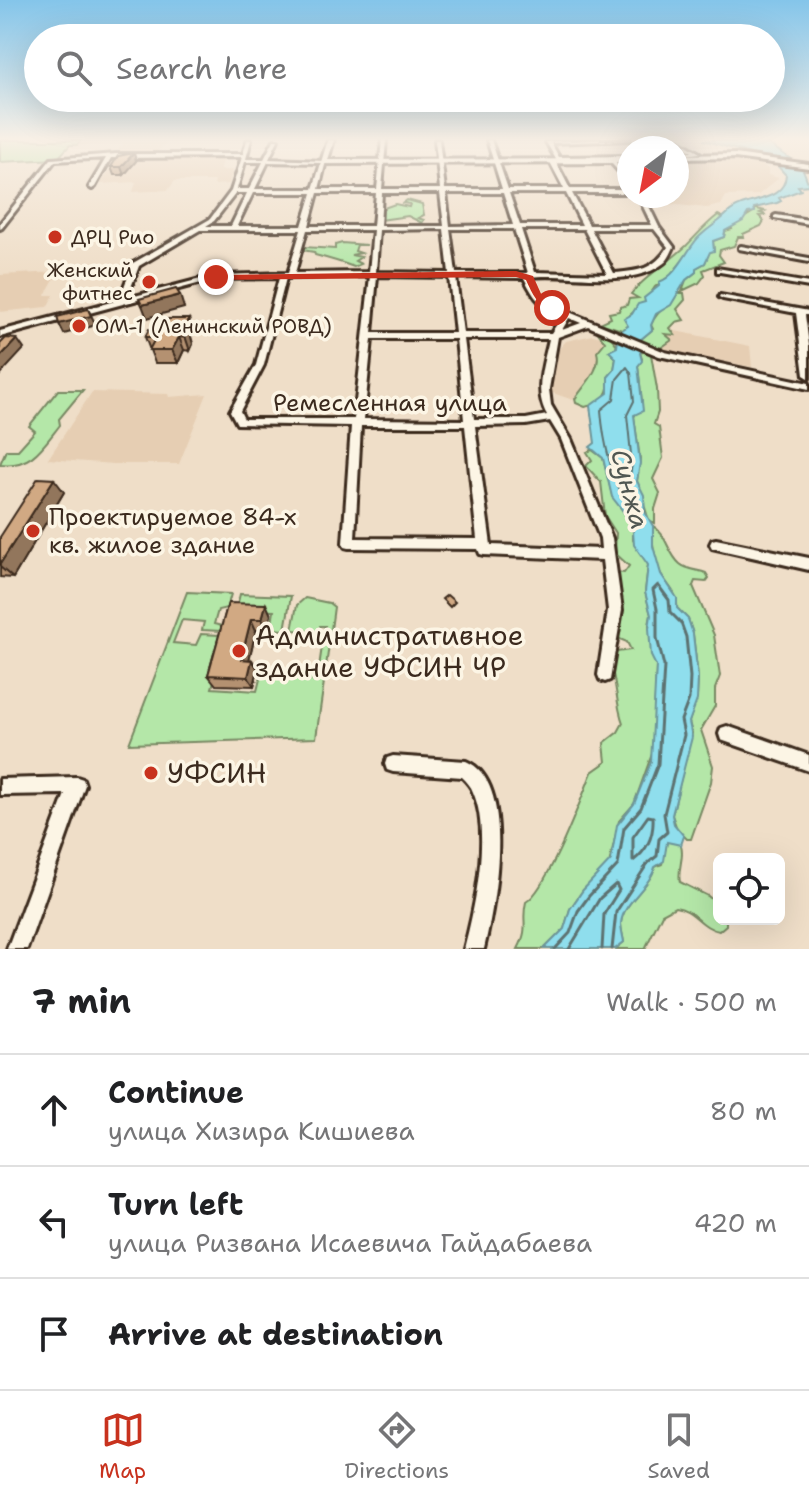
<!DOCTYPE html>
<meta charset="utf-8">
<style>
:root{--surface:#fff;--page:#f2f2f2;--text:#202124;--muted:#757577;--line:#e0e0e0;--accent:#c8321e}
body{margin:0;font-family:"Shantell Sans",sans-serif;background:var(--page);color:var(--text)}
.controls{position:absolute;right:24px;bottom:24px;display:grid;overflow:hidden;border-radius:12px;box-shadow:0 8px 32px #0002}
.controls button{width:72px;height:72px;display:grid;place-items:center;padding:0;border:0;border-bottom:2px solid var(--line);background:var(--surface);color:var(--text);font:40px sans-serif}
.compass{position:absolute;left:617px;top:136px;width:72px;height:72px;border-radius:50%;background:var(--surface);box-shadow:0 8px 32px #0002;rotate:212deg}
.stop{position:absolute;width:24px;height:24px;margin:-18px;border:6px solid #c8321e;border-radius:50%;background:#fff}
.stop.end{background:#c8321e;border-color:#fff;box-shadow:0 2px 8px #0008}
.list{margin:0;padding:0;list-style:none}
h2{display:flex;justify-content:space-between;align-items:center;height:104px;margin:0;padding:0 32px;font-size:34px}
h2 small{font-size:26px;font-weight:400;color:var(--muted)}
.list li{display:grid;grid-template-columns:52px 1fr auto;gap:24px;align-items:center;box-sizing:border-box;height:112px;padding:0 32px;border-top:2px solid var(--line)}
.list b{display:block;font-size:30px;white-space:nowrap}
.list p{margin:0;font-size:26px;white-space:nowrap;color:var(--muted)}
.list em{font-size:26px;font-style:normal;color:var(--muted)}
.icon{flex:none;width:44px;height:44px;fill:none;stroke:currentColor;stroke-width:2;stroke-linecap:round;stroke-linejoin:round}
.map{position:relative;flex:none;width:809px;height:949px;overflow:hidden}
.search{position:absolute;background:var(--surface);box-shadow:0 8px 32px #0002;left:24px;right:24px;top:24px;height:88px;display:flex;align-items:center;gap:20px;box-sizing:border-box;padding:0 28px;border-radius:44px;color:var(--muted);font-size:30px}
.sheet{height:440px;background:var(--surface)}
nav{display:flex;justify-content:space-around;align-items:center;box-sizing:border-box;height:112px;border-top:2px solid var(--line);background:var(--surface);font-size:22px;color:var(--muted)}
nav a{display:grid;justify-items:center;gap:4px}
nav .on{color:var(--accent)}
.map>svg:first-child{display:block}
</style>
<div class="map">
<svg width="809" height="949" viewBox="0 0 809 949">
<rect width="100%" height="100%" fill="#efdec8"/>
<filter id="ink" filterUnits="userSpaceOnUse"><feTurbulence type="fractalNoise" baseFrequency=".0125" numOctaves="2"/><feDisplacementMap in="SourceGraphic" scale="16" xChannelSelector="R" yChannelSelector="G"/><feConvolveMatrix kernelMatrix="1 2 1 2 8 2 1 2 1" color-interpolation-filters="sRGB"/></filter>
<g filter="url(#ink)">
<path fill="#e6ceb3" d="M81,140H169L155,154L116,155L123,143L77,146Z
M225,155L220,170H233L229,184L214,185L215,181H175L168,190L133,192L136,182L100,184L119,157Z
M707,158L755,160L768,169V175L779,178L758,195L726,196L721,205L707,208L648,202L644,196H677V160Z
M58,272L45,295H54L47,307L0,312V275Z
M660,328L750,346L752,367L659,350Z
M593,335L605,338L607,343L598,366L573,400L550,392L557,351L566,341Z
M92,392L168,394L169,397L207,394L179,464H113L48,459Z"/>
<path fill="#b4e7a8" stroke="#788863" stroke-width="2" d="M0,140H81L77,145H70L57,159L0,162Z
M407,200L422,204L424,215L418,218L424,220L422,223L408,216L380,220L381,209L395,204L409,207L410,204L403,203Z
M753,208L765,211L760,213L766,215L759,216L764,221L761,226L743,234L744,237H738L734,246L720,250L719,255L724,262L703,270L705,275L699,283L682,291L686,280L696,272V268L705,263L709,252L714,251L713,241L724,237L725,231L732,229L731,226L755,211Z
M718,215L727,219L706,231L671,275L655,287L645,302L630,315L628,326L622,330L600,323L611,318L609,313L619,311L620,307L627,305L629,299L638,298L631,294C645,276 667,264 686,246C697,235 705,225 718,215Z
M342,243L367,245H357L355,251L361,253L351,255L361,257L355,261L361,264L354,267C341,262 330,259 315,255L314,252L302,250L304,247L335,249V245Z
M678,293H684L685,300L677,309L684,320L676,322L670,328L675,335L665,334L672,340L659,349L640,340L653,329L651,325C656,311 669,306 678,293Z
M596,330L609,335L618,346L609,351L616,358L614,370L608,377C611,394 602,403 585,407L576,403L575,399C584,385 602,369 597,352L605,342Z
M645,351L651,354L657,389L658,412L654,424L659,427L663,458L653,479L660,493L655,509V523L649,521L637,481L640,459L634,417L642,402L638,366L642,359L640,353Z
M58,390H83L59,419L60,425C42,448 31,468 0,464L6,450H18L35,431L29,426Z
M592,450L603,458L612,495L626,515L633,531V540L648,564L645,592L651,615L649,625L656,666L653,751L634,804L619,821L609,864L583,890L570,909L564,929L544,949H518C530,926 521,921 526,902C547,890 581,799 592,772L606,762L604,743L618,732L623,723C615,702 617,677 608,658L610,653L631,650L627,642L615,637C625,619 617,594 615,572L624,573L629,566L615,553L616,533L605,516L601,482L586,466L592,460L587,452Z
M653,526C666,533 668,554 680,564C687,570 698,570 706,573L709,578L706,582L695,581L693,586L714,635L720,676L715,689V706L701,730L713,766L711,782L691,839H687L677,829L672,815L692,733L689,722L697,697L698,678L693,634L688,619L677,608C679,593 666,585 660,572C655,558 651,540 653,526Z
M187,592L231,594L227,608L218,610L214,624L222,626L221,631L202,630L204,622L182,620L173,643L196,645L201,634L220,635V660L212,688L257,691L262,671L286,672L285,679H289L290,672L313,673L312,680L317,681L318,675H325L316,738L129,744Z
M240,594L291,596L285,630L271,629L274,611L236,610Z
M305,598L329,603L334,607L326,667H319L325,626H320L319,632L292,630L297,605Z
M670,841L681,845C685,857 677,869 680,882L708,896L719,906V919H726V925L719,931C701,928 694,909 675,907L662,914L645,949H615L624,942C623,936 621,929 621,923C623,902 650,887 655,867L662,864L667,842Z"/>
<path fill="#8fdeed" stroke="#6d969a" stroke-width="2" d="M703,140H763L802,167L809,185L798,186L801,190L779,198L781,201L777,203L754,208L755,212L748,213L743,221L725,231L724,237L713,241L714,251L710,252L705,263L696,268V272L686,280L671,305L656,314L651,325L652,330L640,340L646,345L640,353L642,361L638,366L643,411L634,415L640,463L637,481L644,495L645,512L653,526V546L661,574L677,598V608L688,619L693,634L698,678L697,700L689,722L692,737L672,815L674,824L684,836L681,845L667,842L664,861L655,867C650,887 623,902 621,923C621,929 623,936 624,942L615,949H544L564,929L570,909L583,890L611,860L617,825L634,804L651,762L656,666L651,656L649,628L651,615L645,592L648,565L634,545L633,531L626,515L612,497L603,458L590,447L595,443L590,406L608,393V377L614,370L616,358L609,351L617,347L619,332L628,326L624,319L632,314L638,304L645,302L644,298L659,286V282C678,276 689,245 700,236C712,225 719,222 728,213C744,197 784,204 786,175L772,160Z"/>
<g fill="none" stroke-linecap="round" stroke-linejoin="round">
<path stroke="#5d7271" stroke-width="2" d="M627,367L631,373L634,401L627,415L632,464L629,482L636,497L631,506C612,487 603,437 601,410L614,399L617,379Z"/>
<path stroke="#5d7271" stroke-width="3" d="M648,816L653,817C654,835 648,850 633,861V837Z
M555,949L570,933L578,911L589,896L618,865L624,828L641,808L658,764L664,666L657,638V609L653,590L658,585L669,600L670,612L681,623L686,637L690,677L689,699L681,720L684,735L664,814L667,832L659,839L657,856L648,863L616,912L612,949
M569,949L600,898L616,884L619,890L604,914L602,949"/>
<defs>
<path id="minor" d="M247,140H251L246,159H264L274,140H278L269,159L326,161L319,189H377L382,140H386L382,189H440L435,140H439L445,189H502L487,140H491L508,189H564L550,162L553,160L556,162L570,189H629V193H572L589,225H652L638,196H644L659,227L674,247C671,253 669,259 664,263C630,290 569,272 530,277L541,296L550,304L665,352L809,383V389L659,356L588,326L558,337L549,389L551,405L571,439L612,538L622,610L610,680L605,682L600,680L598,675L608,610L602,560L484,555L480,554L478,549L349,548L345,547L343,543L351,426L237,424L230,411L256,365L279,278L216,279L0,337V331L119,300L133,263L210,219L231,191L242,157L111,158L95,187L92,189L89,187L106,158L55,161L2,228L0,229V223L51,159L116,154H243ZM245,162H263L249,189H237ZM268,162L321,163L313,189H255ZM236,193H247L231,226H206L214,221ZM253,193H312L302,226H237ZM318,193H376L373,226H309ZM382,193H440L444,226H380ZM446,193H503L513,225L450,226ZM509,193H566L582,225H520ZM444,229L449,273L376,272L379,230ZM450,229H514L528,273H456ZM521,229H584L607,274L535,272ZM591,229H654L668,247C654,270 638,271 614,273ZM200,230H301L288,273L216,275L127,298L139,266ZM307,230H373L369,272L295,273ZM370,276L354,419H244L240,411L264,365L286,278ZM377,276L449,277L455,333H372ZM456,277L524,278C536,301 539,305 563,315L551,333H463ZM569,318L581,323L562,330ZM372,339H456L464,420L364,419ZM464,339H549C544,363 533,391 547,415L526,419H474ZM550,421L561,439L600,538L601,549L491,545L475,426L526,425ZM361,426H465L477,539L355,538Z
M630,140L551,143L559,157L629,156V160L557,161L546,142L591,140Z
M673,140H678L700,153L677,156V152H692Z
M613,160L629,178V183L611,163Z
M776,215L809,220V224L774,218V216Z
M741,246L809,258V262L739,249V247Z
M717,268L809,283V287L720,272H717Z
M720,295L809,311V315H805L809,345V378L804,375L796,313L723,299L719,297Z
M716,539L809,558V570L712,548L710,544L712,540Z
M727,726L809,755V771L721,740L719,734L721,728Z
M393,756L466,761C518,782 494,907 484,949H464C475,907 491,833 473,792C471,786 467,782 462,777L393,772L387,770L385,764L387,758Z
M77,777L83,779L85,785L27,949H7L65,794L0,795V779Z"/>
<path id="major" d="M328,140H334L328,160L629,159V163L324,164L321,162Z
M735,154L809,164V168L735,158L677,159V155Z"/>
</defs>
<use href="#minor" stroke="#3b2a1e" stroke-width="6"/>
<use href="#major" stroke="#3b2a1e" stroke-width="6"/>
<use href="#minor" fill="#fcf5e5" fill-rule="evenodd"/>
<use href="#major" fill="#fcf5e5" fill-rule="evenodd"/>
</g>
<path fill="#b49171" stroke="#3b2a1e" stroke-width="2" d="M136,161L124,175H114L111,167Z
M189,319L193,332L191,337L193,344L190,351L184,350L178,363H155L145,337Z
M64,492L13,578L0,577V537Z
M228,603L271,615L267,630H256L249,659L252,660L258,669L254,686L216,685L208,675Z"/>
<path fill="#92765c" stroke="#3b2a1e" stroke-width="2" d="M134,153L136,161L124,175L121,167Z
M180,295L184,308L147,318L142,305Z
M88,309L96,325L64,334L59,324Z
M189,319L193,332L191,337L193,344L190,351L183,330Z
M179,337L184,350L178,363L172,350Z
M17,339L24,349L0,375V357Z
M54,479L64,492L13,578L0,567V564Z
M266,604L271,615L267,630L262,619Z
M251,619L256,630L247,669L241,659Z
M252,660L258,669L254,686L248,677Z"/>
<path fill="#d1a983" stroke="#3b2a1e" stroke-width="2" d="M134,153L121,167H111L118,156Z
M176,289L180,295L142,305L139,299Z
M88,309L91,316L59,324L57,317Z
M168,319H189L183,330L188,331L185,338L179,337L172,350H149L156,337H145L149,329L161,330Z
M6,338L17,339L0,357V344Z
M38,478L54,479L0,564V537Z
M447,595L455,602L450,607L442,599Z
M228,603L266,604L262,619H251L241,659L252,660L248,677L208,675Z"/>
</g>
<linearGradient id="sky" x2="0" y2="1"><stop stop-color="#84c5ea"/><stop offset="0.51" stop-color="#f8f0e6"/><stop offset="1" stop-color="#f8f0e6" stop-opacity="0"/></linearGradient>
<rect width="809" height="272" fill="url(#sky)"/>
<path fill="#c8321e" d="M516,271L533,276L542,296L555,306V310C539,310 532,293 526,280L516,277L216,280L212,277L216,275Z"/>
<g fill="#c8321e" stroke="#fcf5e5" stroke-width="3">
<circle cx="55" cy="237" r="8"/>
<circle cx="149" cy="282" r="8"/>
<circle cx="79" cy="326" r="8"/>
<circle cx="33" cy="531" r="8"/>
<circle cx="239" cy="651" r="8"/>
<circle cx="151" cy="773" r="8"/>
</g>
<g text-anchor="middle" stroke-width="7" stroke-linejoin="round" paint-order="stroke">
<g font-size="20" fill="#3b2a1e" stroke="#fcf5e5" text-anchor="start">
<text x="71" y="244">ДРЦ Рио</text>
<text x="133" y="277" text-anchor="end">Женский<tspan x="133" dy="23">фитнес</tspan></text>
<text x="95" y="333">ОМ-1 (Ленинский РОВД)</text>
</g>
<g font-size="24" fill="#3b2a1e" stroke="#fcf5e5">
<text x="390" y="411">Ремесленная улица</text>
</g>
<g font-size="24" fill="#3b2a1e" stroke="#fcf5e5" text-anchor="start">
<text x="49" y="525">Проектируемое 84-х<tspan x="49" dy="28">кв. жилое здание</tspan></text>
</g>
<g font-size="26" font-style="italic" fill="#505752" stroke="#fcf5e5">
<text transform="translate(630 489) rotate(75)" y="9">Сунжа</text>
</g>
<g font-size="28" fill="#3b2a1e" stroke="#fcf5e5" text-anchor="start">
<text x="255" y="645">Административное<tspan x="255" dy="32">здание УФСИН ЧР</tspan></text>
<text x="167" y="783">УФСИН</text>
</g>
</g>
</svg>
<div class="controls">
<button><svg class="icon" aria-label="locate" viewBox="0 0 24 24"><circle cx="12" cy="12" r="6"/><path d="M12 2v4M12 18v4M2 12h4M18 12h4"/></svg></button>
</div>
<svg class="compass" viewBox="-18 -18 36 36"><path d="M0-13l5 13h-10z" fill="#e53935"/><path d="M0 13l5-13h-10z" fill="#757577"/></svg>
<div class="stop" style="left:552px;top:308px"></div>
<div class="stop end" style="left:216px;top:277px"></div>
<div class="search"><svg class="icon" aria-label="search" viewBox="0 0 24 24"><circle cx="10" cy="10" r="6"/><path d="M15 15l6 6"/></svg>Search here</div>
</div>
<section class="sheet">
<h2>7 min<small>Walk · 500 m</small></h2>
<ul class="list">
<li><svg class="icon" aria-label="ahead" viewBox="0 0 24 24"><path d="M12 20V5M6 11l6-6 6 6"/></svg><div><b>Continue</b><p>улица Хизира Кишиева</p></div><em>80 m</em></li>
<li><svg class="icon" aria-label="left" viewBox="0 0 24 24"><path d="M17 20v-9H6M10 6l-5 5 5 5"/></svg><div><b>Turn left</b><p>улица Ризвана Исаевича Гайдабаева</p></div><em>420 m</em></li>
<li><svg class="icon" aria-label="arrive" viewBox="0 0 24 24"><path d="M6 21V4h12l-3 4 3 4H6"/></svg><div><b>Arrive at destination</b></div></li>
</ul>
</section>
<nav>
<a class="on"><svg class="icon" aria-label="map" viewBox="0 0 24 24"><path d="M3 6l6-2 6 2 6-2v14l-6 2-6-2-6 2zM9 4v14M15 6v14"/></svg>Map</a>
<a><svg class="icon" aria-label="directions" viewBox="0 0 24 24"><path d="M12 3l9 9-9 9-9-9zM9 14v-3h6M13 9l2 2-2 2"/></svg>Directions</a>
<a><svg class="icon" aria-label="saved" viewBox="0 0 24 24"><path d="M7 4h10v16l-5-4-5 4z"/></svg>Saved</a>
</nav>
